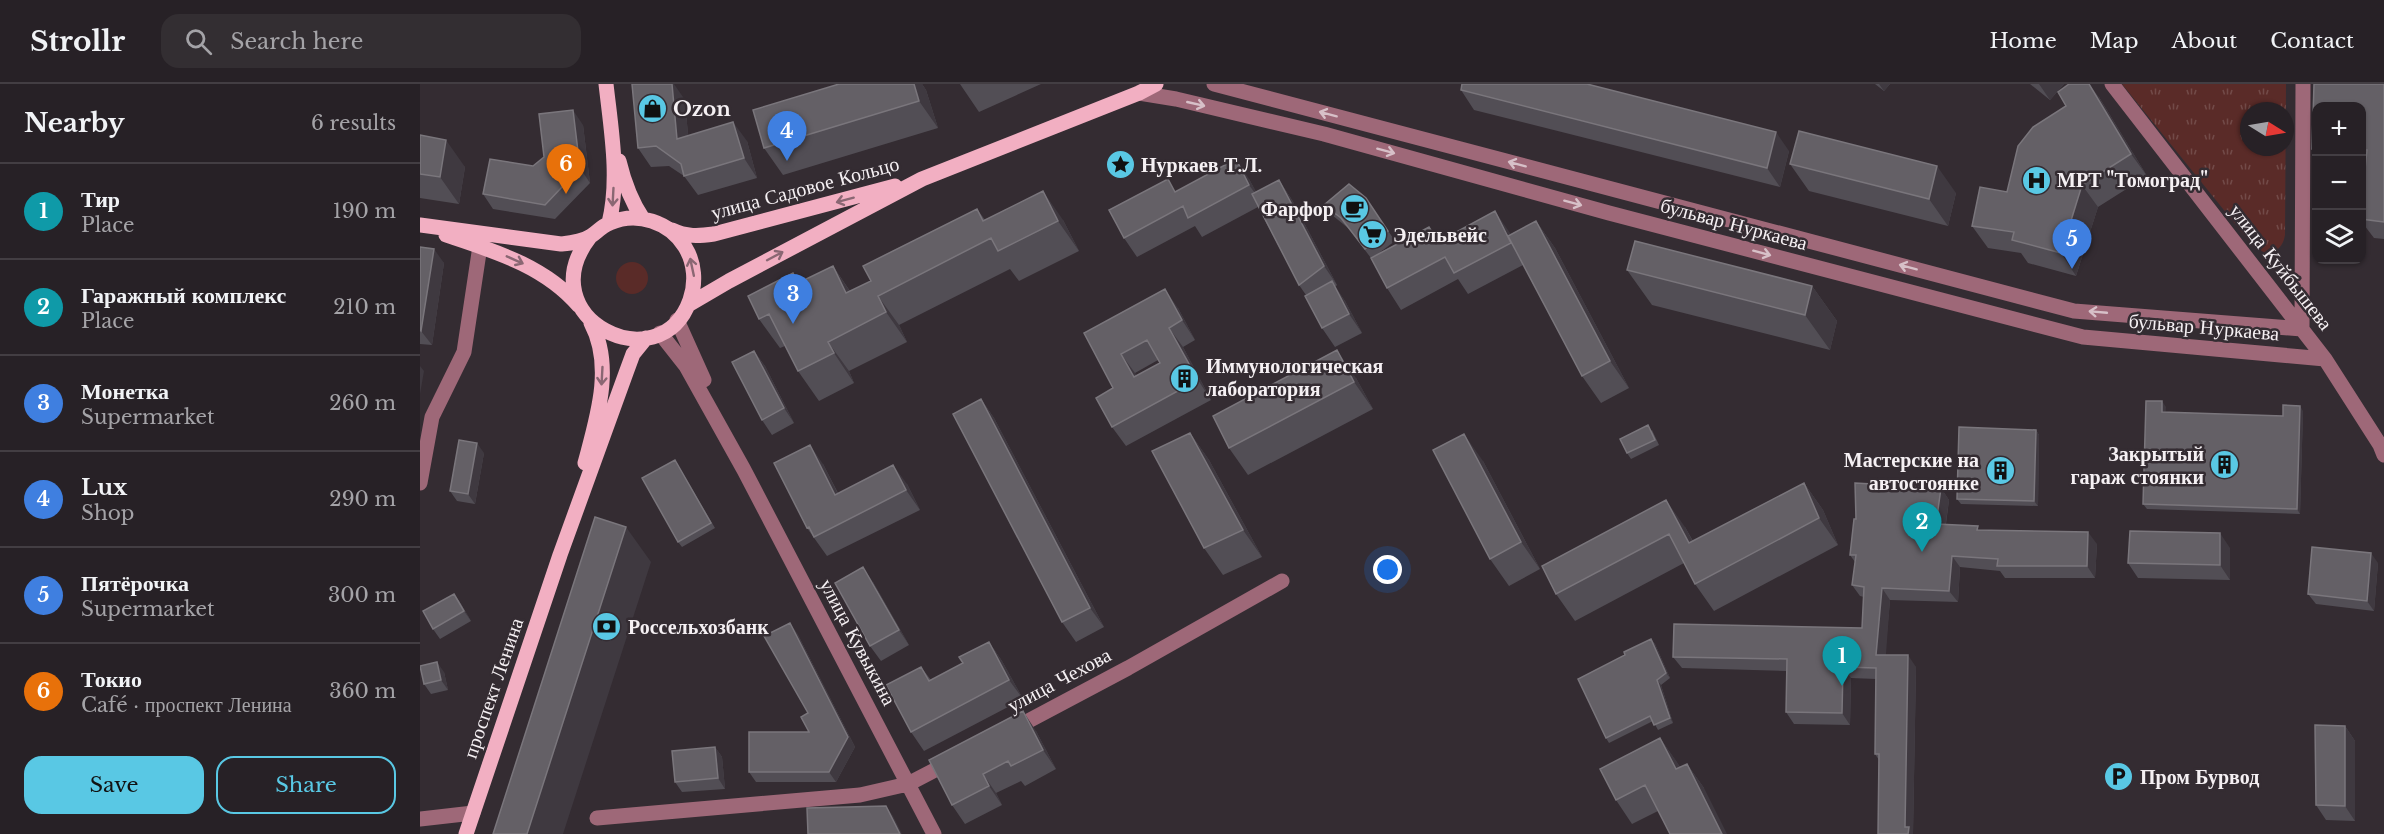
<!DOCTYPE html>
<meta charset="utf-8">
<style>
:root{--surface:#272126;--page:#332e32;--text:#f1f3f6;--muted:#a4a3a7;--line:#433e43;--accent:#59c8e4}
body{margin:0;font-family:"Libre Baskerville",serif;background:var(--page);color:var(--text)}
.controls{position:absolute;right:18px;top:18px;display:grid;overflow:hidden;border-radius:12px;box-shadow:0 2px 4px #0004}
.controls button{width:54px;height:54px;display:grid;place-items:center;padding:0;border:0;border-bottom:2px solid var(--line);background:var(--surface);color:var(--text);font:30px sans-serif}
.compass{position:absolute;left:1820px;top:18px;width:54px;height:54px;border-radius:50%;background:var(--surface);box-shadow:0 2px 4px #0004;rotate:101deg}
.you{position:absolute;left:968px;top:486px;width:21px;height:21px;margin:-15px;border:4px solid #fff;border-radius:50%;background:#1a73e8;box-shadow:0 0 0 9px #1a73e833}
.badge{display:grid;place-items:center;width:39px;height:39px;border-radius:50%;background:var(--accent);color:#fff;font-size:20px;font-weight:700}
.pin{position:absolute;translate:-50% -50px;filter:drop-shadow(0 2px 3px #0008)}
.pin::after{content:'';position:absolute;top:32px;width:21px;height:18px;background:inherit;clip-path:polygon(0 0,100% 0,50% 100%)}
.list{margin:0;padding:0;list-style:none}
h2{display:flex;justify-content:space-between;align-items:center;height:78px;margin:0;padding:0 24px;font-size:26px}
h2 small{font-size:20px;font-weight:400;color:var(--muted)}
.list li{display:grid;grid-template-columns:39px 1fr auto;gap:18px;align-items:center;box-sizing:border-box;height:96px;padding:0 24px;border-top:2px solid var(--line)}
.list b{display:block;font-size:22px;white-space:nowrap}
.list p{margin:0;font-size:20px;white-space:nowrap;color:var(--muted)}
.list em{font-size:20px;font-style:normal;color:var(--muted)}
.actions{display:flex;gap:12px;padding:18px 24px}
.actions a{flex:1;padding:14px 0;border:2px solid var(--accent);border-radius:18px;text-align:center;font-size:21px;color:var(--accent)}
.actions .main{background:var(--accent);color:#111}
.icon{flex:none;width:33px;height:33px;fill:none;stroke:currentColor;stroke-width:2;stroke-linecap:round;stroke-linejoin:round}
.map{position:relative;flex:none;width:1964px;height:750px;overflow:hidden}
header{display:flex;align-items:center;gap:36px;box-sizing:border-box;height:84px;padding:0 30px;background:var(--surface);border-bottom:2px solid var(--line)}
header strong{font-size:28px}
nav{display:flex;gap:33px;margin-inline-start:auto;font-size:21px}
.search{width:420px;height:54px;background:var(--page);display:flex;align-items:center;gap:15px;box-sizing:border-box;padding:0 21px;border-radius:18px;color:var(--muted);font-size:22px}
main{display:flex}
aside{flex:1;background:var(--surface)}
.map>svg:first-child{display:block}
</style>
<header>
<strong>Strollr</strong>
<div class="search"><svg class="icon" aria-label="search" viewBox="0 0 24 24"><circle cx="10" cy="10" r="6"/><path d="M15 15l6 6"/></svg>Search here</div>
<nav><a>Home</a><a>Map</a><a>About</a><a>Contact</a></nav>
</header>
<main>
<aside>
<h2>Nearby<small>6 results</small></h2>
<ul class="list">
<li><span class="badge" style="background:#0f9aa8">1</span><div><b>Тир</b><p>Place</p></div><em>190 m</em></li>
<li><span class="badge" style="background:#0f9aa8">2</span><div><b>Гаражный комплекс</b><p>Place</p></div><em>210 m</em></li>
<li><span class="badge" style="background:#3f7fe0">3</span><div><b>Монетка</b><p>Supermarket</p></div><em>260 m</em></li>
<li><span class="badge" style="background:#3f7fe0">4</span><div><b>Lux</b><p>Shop</p></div><em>290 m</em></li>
<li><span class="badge" style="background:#3f7fe0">5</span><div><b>Пятёрочка</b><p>Supermarket</p></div><em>300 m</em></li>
<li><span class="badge" style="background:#e8710a">6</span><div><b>Токио</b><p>Café · проспект Ленина</p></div><em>360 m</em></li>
</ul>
<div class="actions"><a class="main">Save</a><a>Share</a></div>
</aside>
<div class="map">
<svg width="1964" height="750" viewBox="0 0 1964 750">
<defs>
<pattern id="park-tufts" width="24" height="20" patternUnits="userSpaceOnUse" patternTransform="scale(1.5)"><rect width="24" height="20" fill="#5a2b28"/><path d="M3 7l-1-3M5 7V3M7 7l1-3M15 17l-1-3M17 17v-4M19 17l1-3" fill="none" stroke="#724a48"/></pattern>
</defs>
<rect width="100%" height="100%" fill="#342c32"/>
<path fill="#5a2b28" d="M196 194a16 16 0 1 1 32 0a16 16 0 1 1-32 0Z"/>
<path fill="url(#park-tufts)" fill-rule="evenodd" d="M1702,0H1866L1865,151C1863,163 1857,168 1845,169L1833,162ZM1829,27H1865V63H1829Z"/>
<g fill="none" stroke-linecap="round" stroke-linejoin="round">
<path stroke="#9e6878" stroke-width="15" d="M794,0L1654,227L1882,245L1883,0
M1692,0L1905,275L1960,361L1964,371
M719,9L756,15L904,50L1189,129L1663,253L1905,275
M257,236L284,296
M240,249L266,282L324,386L514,750
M0,399L12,333L44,268L60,162
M593,645L708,584L862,497
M177,734L440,711L488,700L532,677
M0,735L53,729"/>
<path stroke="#f2afc2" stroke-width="15" d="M186,0C191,45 200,95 189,139
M199,77C204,98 211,117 223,135
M0,141L141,160C151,159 162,158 171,152C177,148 182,142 190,139C217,127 250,138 265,163C275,179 276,199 270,216C240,300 107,234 170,153
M252,146C266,153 279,152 294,150L475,102
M26,151C74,167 125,182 159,222
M268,221L309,197L502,95L719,9L736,0
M165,379C177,334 194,282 171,239
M46,750L140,471L206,289L213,270L226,254"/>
</g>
<path fill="#524e55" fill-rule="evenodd" d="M419,0H502L506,6L518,44L363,91L344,64Z
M540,0H621L559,28Z
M1455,0H1470L1464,7Z
M1610,0H1644L1630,16Z
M1894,0H1964V155L1954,154L1941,137V125L1946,85H1941V22H1896V71L1892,65Z
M1041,6L1369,67L1360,103L1054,26Z
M1679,13L1727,92L1678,123L1656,192L1608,179L1601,169L1568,164L1552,142L1587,108Z
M265,16L268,51L327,57L337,94L278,111L264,92L249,82L231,83L218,64Z
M163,41L170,99L135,135L73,125L63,110L113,82Z
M0,51L45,83L39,120L0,114Z
M1370,80L1536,109L1528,142L1389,107Z
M829,95L836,108L859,96L872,116L917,201L915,203L925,217L942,249L915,263L902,244L886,211L879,201L838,123L782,153L775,142L717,173L704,154L756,107Z
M946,114L975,157L959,169L1009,143L1020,157L1091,150L1116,137L1135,164L1209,304L1181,319L1162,292L1103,181L1048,210L1038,195L981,226L967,204L951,174L928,144L912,131L904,121Z
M557,125L565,136H643L659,167L599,197L590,185L479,241L487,258L429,287L434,299L399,317L378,287L365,262L360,264L339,235L380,199L413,182L430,207L451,197Z
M0,163L24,179L12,261L0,260Z
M1207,186L1392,202L1417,237L1410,266L1232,221Z
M758,224L775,256L763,263L791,316L706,362L692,343L693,304L664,249ZM738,276L740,279L716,292L715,289Z
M334,267L345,282L374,339L352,351L342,336Z
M936,294L953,325L828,391L809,364Z
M561,315L574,334L684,543L656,558L642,538Z
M1746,323L1745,328L1863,332L1883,327L1880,430L1727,425L1723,420Z
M1232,346L1239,361L1211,375L1207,369Z
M1616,346L1619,351L1618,422L1541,420L1537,415Z
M770,349L789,376L842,473L803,491L784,464Z
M64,369L55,420L37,417L30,407Z
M255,376L295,444L262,463L258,458Z
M1063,377L1120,485L1089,502L1070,475Z
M403,380L418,409L487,400L500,426L407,472L387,444Z
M1384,399L1403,426L1418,461L1294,527L1275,500L1264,479L1155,537L1136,510L1122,482L1265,443L1273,457Z
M1521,404L1529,416L1526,440L1560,446L1677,460L1675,494H1585L1580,487L1540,483L1538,518L1470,516L1465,571L1496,583L1493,750H1458L1459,676L1455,670L1456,595L1431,594L1430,641L1374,640L1366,628L1367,587L1262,584L1253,573L1442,544L1444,513L1440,512L1432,501L1435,478L1430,471L1436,435Z
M1810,464V496L1718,494L1708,479Z
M1958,479L1954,527L1896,520L1888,510Z
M453,498L489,561L461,577L450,562Z
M34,510L41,520L51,537L20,555L13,545Z
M377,549L435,663L416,698H336L329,688L389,648L388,629Z
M1231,555L1235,560L1250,594L1241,601L1253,639L1238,646L1233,637L1189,659L1186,654L1205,571Z
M569,558L582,577L603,615L504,667L491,648L501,583L511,596L543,579Z
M24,588L28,606L11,610L4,600Z
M1925,642L1935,657V737L1906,736L1896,721Z
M616,647L636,685L605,702L601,697L576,709L582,721L545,740L532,721L509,676Z
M1240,654L1260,683L1267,680L1284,704L1212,740L1196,716Z
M295,663L302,673L305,705L262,708L255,698Z"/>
<path fill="#3f3940" d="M252,0H254L265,16L270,74L257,55Z
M494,0H502L506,6L518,44L499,17Z
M1459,0H1470L1464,7Z
M1619,0H1644L1630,16Z
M1669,0L1679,13L1727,92L1711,70Z
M153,26L163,41L170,99L160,84Z
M313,38L327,57L337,94L324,74Z
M1356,48L1369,67L1360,103L1347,84Z
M26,56L45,83L39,120L20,93Z
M816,75L829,95L843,120L829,101Z
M1517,82L1536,109L1528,142L1509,115Z
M859,96L872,116L917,201L904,182Z
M1662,101L1678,123L1656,192L1641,169Z
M623,107L643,136L659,167L638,137Z
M1075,127L1090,149L1107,179L1092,158Z
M1116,137L1135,164L1209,304L1190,277Z
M1009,143L1024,164L1018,158Z
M14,165L24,179L12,261L1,247Z
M413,182L433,212L447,239L426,209Z
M912,197L925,217L942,249L929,230Z
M1392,202L1417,237L1410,266L1385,231Z
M745,205L758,224L775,256L762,236Z
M458,212L479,241L487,258L466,228Z
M749,244L763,263L791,316L778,296Z
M408,258L429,287L434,299L414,269Z
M917,266L936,294L953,325L934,298Z
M334,267L345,282L374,339L364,324Z
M701,270L715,289L728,312L714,293Z
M0,282L4,287L0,310Z
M561,315L574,334L684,543L670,524Z
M1742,317L1746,323L1745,333L1742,328Z
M1880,322L1883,327L1880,430L1877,425Z
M1616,346L1619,351L1618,422L1614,417Z
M770,349L789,376L842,473L823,446Z
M1044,350L1063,377L1120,485L1101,458Z
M57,359L64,369L55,420L48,410Z
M390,361L403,380L428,430L415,411Z
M473,381L487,400L500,426L486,406Z
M1384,399L1403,426L1418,461L1399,434Z
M1521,404L1529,416L1524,452L1516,440Z
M1246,416L1265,443L1288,486L1269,459Z
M206,443L231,478L143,750H107Z
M1668,448L1677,460L1675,494L1667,482Z
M1800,449L1810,464V496L1800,481Z
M1951,469L1958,479L1954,527L1947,517Z
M1532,472L1540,483L1538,518L1529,507Z
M443,483L453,498L489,561L479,546Z
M1462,504L1470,516L1465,583L1456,571Z
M34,510L41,520L51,537L44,527Z
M370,539L377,549L435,663L416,698L409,688Z
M1231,555L1235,560L1250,594L1246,589Z
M569,558L582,577L603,615L589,596Z
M1488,571L1496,583L1493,750H1488L1485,743Z
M17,578L24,588L28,606L21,596Z
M1423,583L1431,594L1430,641L1422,629Z
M1237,596L1241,601L1253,639L1250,634Z
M603,627L616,647L636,685L623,666Z
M1925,642L1935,657V737L1925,722Z
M1240,654L1257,678L1273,709L1256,685Z
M295,663L302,673L305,705L298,694Z
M1267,680L1284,704L1307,750H1302Z
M563,690L576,709L582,721L569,702Z
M466,722L473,732L482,750H480Z"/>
<path fill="#646066" stroke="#7a767c" stroke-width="1.5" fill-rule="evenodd" d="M212,0H252L257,55L313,38L324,74L264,92L261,80L236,62L218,64Z
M419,0H494L499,17L344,64L333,26Z
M1042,0H1167L1356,48L1347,84L1041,6Z
M1649,0H1669L1711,70L1662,101L1641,169L1592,156L1594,148L1552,142L1560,103L1587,108L1598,62L1613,43L1646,22L1638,8Z
M1894,0H1964V138L1941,135V125L1947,66H1941V22H1896V65H1892Z
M153,26L160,84L125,121L63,110L70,75L113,82L124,73L119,30Z
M1379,47L1517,82L1509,115L1370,80Z
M0,51L26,56L20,93L0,90Z
M816,75L829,101L768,134L763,122L704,154L689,126L748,95L755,108Z
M859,96L904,182L879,201L832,110Z
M929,100L946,114L968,147L945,165L921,134L904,121Z
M623,107L638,137L578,167L571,154L458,212L466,228L408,258L414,269L378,287L349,230L339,235L328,212L373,189L378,199L413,182L426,209L451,197L443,182L557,125L563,137Z
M1075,127L1091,159L1034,189L1025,173L967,204L951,174L1009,143L1018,158Z
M1116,137L1190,277L1162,292L1088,152Z
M1215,157L1392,202L1385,231L1207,186Z
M0,163L14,165L1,247L0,246Z
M912,197L929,230L902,244L885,212Z
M745,205L762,236L749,244L778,296L692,343L676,314L693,304L664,249ZM727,256L740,279L714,293L701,270Z
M917,266L934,298L809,364L793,332Z
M334,267L364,324L342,336L312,278Z
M561,315L670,524L642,538L533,330Z
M1726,317H1742V328L1863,332V321L1880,322L1877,425L1723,420Z
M1228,341L1235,356L1207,369L1200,355Z
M1539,343L1616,346L1614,417L1537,415Z
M770,349L823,446L784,464L732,367Z
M1044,350L1101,458L1070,475L1013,366Z
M39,356L57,359L48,410L30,407Z
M390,361L415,411L473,381L486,406L394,453L389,443L387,444L354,379Z
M255,376L291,439L258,458L222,394Z
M1384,399L1399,434L1275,500L1249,450L1136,510L1122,482L1246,416L1269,459Z
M1435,399L1521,404L1516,440L1558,442L1557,446L1668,448L1667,482H1577L1578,475L1532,472L1529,507L1462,504L1456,571H1488L1485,743H1489L1488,750H1458L1459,670H1455L1456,584L1423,583L1422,629L1366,628L1367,575L1253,573L1254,540L1442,544L1444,503L1432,501L1436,471H1430L1434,435H1436Z
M175,433L206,443L107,750H73Z
M1710,447L1800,449V481L1708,479Z
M1892,463L1951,469L1947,517L1888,510Z
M443,483L479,546L450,562L415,499Z
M34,510L44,527L13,545L3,527Z
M370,539L428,653L409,688H329V648H389L381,633L388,629L344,552Z
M1231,555L1246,589L1237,596L1250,634L1234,641L1230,632L1186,654L1158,595L1205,571L1204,568Z
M569,558L589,596L491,648L466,601L501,583L509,597L543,579L539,573Z
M17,578L21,596L4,600L0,582Z
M603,627L623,666L591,682L588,677L563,690L569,702L532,721L509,676Z
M1895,641L1925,642V722L1896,721Z
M1240,654L1256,685L1267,680L1302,750H1250L1225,701L1196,716L1180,685Z
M295,663L298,694L255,698L252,667Z
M466,722L480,750H388L387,724Z"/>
<defs><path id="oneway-shaft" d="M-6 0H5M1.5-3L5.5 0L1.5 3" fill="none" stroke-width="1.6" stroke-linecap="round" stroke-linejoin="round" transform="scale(1.5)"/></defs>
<g stroke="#d7c0c8">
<use href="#oneway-shaft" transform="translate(776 20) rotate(13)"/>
<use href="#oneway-shaft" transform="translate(908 30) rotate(-165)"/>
<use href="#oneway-shaft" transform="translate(966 67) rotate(15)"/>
<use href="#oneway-shaft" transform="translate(1097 80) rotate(-165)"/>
<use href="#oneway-shaft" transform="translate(1153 119) rotate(15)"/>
<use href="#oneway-shaft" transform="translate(1342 169) rotate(15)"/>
<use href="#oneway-shaft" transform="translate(1488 183) rotate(-165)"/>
<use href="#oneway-shaft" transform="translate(1678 228) rotate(-175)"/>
</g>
<g stroke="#8a6773">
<use href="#oneway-shaft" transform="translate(193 113) rotate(93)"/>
<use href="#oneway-shaft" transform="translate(425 116) rotate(165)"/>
<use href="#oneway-shaft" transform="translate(355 172) rotate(-28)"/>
<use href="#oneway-shaft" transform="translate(95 176) rotate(24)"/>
<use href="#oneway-shaft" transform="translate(272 183) rotate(-102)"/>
<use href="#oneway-shaft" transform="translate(182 292) rotate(93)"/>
</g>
<defs>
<symbol id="shop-disc" viewBox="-11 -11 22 22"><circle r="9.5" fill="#59c8e4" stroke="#342c32"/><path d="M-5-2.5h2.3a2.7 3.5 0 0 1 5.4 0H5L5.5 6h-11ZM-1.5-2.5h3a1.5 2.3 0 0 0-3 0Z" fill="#111"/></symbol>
<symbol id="sight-disc" viewBox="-11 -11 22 22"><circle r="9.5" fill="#59c8e4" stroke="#342c32"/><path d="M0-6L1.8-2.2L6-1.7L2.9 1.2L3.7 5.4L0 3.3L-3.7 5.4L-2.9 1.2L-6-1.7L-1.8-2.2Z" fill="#111"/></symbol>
<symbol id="hospital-disc" viewBox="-11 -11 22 22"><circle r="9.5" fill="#59c8e4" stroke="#342c32"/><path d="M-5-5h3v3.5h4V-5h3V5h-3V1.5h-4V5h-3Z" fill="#111"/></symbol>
<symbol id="cafe-disc" viewBox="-11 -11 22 22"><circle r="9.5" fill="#59c8e4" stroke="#342c32"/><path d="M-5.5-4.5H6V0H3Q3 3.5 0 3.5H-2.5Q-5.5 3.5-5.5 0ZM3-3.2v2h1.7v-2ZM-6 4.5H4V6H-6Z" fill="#111"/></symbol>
<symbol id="supermarket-disc" viewBox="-11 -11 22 22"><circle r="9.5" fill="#59c8e4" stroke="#342c32"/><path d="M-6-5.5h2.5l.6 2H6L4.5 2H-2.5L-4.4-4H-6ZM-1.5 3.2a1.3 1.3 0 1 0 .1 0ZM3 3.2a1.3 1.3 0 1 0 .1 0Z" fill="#111"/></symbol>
<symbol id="building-disc" viewBox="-11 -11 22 22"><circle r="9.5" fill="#59c8e4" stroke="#342c32"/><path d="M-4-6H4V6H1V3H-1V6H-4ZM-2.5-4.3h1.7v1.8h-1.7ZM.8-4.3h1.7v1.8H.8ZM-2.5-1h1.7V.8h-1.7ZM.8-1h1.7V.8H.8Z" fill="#111"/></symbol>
<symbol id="bank-disc" viewBox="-11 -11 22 22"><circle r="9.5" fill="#59c8e4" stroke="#342c32"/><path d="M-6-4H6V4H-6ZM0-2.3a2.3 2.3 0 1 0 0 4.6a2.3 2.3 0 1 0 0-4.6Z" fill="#111"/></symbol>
<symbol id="parking-disc" viewBox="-11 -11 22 22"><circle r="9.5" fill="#59c8e4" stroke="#342c32"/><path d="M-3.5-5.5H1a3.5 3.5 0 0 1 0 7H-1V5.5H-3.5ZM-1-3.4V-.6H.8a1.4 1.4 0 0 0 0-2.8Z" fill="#111"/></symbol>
</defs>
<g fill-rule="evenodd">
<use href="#shop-disc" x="216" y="8" width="33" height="33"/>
<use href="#sight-disc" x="684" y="64" width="33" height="33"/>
<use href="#hospital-disc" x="1600" y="80" width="33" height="33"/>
<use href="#cafe-disc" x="918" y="108" width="33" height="33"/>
<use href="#supermarket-disc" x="936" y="134" width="33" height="33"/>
<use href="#building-disc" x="748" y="278" width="33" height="33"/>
<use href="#building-disc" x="1788" y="364" width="33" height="33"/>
<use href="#building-disc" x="1564" y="370" width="33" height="33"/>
<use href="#bank-disc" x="170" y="526" width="33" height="33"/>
<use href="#parking-disc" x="1682" y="676" width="33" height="33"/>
</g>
<g text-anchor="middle" stroke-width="5" stroke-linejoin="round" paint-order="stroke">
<g font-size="20" font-weight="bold" fill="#f5f0f3" stroke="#342c32" text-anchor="start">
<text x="253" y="32">Ozon</text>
<text x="721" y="88">Нуркаев Т.Л.</text>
<text x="1637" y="103">МРТ "Томоград"</text>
<text x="914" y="132" text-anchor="end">Фарфор</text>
<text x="973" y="158">Эдельвейс</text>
<text x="786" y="289">Иммунологическая<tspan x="786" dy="23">лаборатория</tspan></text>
<text x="1784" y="377" text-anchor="end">Закрытый<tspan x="1784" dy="23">гараж стоянки</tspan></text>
<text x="1559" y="383" text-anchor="end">Мастерские на<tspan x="1559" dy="23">автостоянке</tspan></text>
<text x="208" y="550">Россельхозбанк</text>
<text x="1720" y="700">Пром Бурвод</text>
</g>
<g font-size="20" fill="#f5f0f3" stroke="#342c32">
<text transform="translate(385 104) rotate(-15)" y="7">улица Садовое Кольцо</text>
<text transform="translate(1314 140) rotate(15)" y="7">бульвар Нуркаева</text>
<text transform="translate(1861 183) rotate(52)" y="7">улица Куйбышева</text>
<text transform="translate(1784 243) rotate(5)" y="7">бульвар Нуркаева</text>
<text transform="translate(438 558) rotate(62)" y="7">улица Кувыкина</text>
<text transform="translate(639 596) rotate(-28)" y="7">улица Чехова</text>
<text transform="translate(73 604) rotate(-71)" y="7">проспект Ленина</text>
</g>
</g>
</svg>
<div class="controls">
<button>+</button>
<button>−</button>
<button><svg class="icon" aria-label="layers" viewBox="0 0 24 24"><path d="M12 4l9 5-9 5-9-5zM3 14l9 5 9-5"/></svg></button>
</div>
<svg class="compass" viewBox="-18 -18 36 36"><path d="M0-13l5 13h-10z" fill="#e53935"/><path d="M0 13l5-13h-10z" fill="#a4a3a7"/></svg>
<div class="you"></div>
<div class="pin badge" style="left:1422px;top:602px;background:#0f9aa8">1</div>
<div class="pin badge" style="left:1502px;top:468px;background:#0f9aa8">2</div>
<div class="pin badge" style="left:373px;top:240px;background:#3f7fe0">3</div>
<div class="pin badge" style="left:367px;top:77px;background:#3f7fe0">4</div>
<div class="pin badge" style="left:1652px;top:185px;background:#3f7fe0">5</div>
<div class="pin badge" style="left:146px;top:110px;background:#e8710a">6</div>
</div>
</main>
